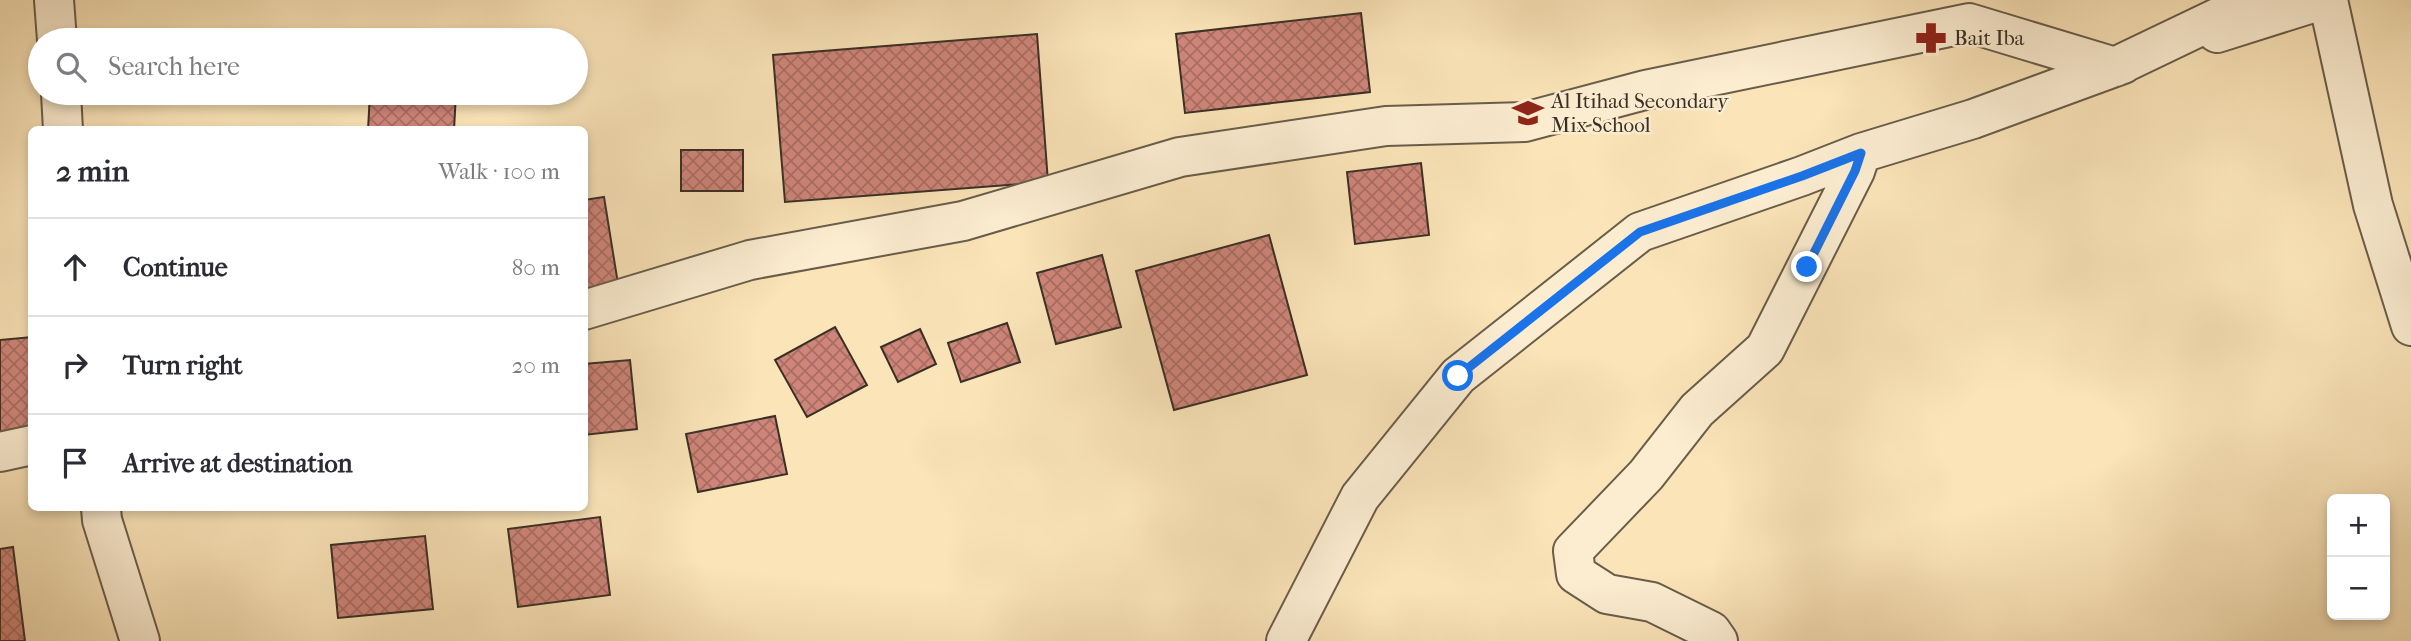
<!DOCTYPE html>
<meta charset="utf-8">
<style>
:root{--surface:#fff;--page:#f2f2f3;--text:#2b2b33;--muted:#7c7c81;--line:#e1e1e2}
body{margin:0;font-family:"IM FELL French Canon",serif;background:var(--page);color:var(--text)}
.controls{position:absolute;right:21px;bottom:21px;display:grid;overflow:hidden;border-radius:10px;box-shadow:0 4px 10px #0003}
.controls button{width:63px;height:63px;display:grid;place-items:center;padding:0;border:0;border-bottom:2px solid var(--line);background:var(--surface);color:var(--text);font:35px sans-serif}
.stop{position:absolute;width:21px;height:21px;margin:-16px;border:5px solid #1a73e8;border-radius:50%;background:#fff}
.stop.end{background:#1a73e8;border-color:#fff;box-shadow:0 2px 7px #0008}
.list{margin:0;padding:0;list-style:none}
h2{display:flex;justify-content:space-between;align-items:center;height:91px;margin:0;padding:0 28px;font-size:30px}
h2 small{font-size:23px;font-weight:400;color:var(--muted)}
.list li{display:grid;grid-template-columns:46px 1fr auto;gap:21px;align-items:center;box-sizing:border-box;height:98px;padding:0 28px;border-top:2px solid var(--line)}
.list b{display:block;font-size:26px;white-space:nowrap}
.list em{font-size:23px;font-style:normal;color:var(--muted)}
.icon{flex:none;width:38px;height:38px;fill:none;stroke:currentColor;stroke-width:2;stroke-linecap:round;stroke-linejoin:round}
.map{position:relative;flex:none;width:2411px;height:641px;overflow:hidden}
.search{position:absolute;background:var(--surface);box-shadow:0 4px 10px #0003;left:28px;top:28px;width:560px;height:77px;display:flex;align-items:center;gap:18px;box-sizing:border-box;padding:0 24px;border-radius:38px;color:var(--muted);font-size:26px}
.panel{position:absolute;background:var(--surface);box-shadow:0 4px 10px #0003;left:28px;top:126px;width:560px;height:385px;border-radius:10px}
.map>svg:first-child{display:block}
</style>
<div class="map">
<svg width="2411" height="641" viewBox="0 0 2411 641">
<defs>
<pattern id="building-cross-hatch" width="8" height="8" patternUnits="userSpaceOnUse" patternTransform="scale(1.75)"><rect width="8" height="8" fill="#cf8579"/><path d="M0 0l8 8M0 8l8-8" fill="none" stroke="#a96d63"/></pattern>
</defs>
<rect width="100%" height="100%" fill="#fae4b8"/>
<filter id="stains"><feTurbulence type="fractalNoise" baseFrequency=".00286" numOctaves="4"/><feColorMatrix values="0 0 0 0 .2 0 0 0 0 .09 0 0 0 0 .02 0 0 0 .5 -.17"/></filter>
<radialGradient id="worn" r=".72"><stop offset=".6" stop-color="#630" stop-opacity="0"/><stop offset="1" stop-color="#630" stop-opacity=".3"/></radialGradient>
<path fill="url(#building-cross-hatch)" stroke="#393025" stroke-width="2" d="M1361,13L1370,92L1185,113L1176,34Z
M1037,34L1048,182L785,202L773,55Z
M370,93H456L454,130H368Z
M681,150H743V191H681Z
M1421,163L1429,235L1355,244L1347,172Z
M604,197L619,290L584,296V200Z
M1269,235L1307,375L1174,410L1136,271Z
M1102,255L1121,327L1056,344L1037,273Z
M1007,323L1020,362L961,382L948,343Z
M835,327L867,385L807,417L775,360Z
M920,329L936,364L898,382L881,347Z
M32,337V431L0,434V340Z
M630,360L637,429L584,435V364Z
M775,416L787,474L698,492L686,434Z
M600,517L610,595L518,607L508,529Z
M425,536L433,609L338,618L331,545Z
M13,547L25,641H0V549Z"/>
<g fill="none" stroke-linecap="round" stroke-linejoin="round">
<defs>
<path id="minor" d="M54,0L57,40
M2328,0L2373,205L2411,326
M2217,33L2322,0
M61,93L63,130
M584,310L750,260L963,221L1180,157L1386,126L1525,122L1645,90L1969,23L2115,67L2236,9L2244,0
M0,452L32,445
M101,508L102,520L140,641
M1286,641L1360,497L1458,376L1640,232L1802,176L1861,153L1973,119L2123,64
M1718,641L1711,631L1652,602L1607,594L1576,574L1573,551L1646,475L1697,410L1765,349L1855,171L1861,153"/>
</defs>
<use href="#minor" stroke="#695d4a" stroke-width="42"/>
<use href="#minor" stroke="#fcedd1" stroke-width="38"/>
</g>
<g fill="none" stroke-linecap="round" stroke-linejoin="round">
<path stroke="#1a73e8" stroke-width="9" d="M1458,376L1640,232L1802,176L1861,153L1855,171L1807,267"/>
</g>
<defs>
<symbol id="pharmacy-bare" viewBox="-9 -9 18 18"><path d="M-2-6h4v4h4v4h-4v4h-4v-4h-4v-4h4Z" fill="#8f2418" stroke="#fcedd1" stroke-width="2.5" paint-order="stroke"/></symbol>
<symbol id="school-bare" viewBox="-9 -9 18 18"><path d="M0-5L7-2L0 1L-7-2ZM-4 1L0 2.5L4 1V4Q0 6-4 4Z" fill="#8f2418" stroke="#fcedd1" stroke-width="2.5" paint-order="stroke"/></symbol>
</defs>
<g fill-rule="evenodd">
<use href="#pharmacy-bare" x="1909" y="16" width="44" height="44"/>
<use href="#school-bare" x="1506" y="91" width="44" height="44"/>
</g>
<g text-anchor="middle" stroke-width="5" stroke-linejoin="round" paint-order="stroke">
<g font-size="21" fill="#393025" stroke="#fcedd1" text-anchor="start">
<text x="1954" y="45">Bait Iba</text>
<text x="1551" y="108">Al Itihad Secondary<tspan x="1551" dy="24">Mix School</tspan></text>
</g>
</g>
<rect width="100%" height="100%" filter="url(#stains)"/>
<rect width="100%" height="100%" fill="url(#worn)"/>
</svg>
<div class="controls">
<button>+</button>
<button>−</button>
</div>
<div class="stop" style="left:1458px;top:376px"></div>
<div class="stop end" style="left:1807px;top:267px"></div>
<div class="search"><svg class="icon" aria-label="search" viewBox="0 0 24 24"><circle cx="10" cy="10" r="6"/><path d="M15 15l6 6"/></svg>Search here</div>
<section class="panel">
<h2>2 min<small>Walk · 100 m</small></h2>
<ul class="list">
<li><svg class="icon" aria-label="ahead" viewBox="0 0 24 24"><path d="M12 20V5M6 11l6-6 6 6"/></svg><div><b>Continue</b></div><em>80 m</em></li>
<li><svg class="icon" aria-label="right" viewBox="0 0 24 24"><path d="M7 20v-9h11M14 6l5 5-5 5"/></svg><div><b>Turn right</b></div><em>20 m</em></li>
<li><svg class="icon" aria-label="arrive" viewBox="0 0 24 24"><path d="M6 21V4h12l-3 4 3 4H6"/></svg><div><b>Arrive at destination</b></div></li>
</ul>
</section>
</div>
